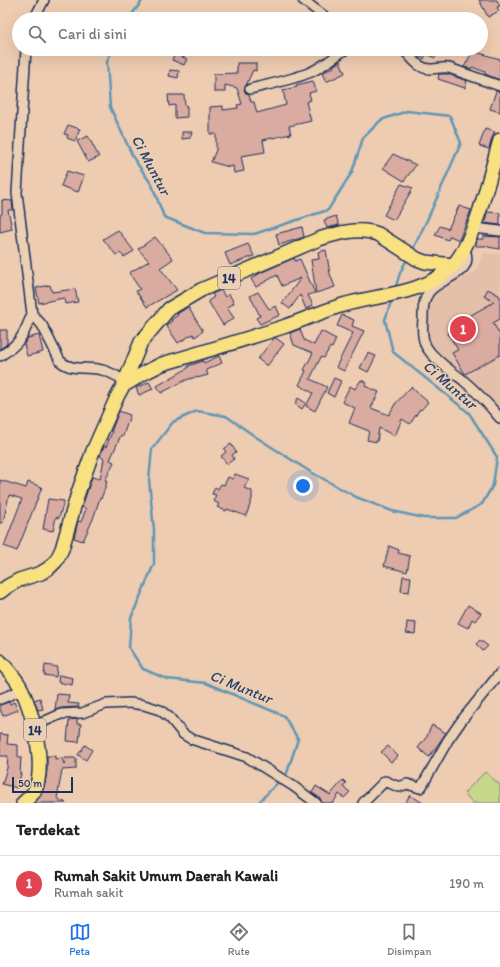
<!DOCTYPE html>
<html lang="id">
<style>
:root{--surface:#fff;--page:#f6f6f6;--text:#222;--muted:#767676;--line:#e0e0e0;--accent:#1a73e8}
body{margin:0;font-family:Itim,sans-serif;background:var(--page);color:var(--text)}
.scale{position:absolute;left:12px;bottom:10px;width:61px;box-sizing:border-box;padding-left:4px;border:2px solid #1b2f5e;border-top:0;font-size:11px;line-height:14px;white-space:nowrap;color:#1b2f5e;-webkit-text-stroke:3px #ecd0b3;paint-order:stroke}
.you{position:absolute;left:303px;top:486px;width:14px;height:14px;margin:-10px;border:3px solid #fff;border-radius:50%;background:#1a73e8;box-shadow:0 0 0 6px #1a73e833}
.badge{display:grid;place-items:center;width:26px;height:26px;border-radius:50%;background:var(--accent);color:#fff;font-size:13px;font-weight:700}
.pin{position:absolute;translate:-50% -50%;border:2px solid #fff;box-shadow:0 1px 4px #0006}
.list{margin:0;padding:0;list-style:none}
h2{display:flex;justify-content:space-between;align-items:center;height:52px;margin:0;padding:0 16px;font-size:17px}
h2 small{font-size:13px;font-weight:400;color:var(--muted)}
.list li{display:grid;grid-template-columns:26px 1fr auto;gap:12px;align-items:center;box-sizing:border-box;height:56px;padding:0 16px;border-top:1px solid var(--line)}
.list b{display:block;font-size:15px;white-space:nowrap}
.list p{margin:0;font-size:13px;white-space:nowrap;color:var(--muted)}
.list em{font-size:13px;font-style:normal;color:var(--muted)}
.icon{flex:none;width:22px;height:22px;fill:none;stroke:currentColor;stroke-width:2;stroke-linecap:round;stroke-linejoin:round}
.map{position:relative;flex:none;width:500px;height:803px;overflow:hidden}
.search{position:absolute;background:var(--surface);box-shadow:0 4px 16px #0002;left:12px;right:12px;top:12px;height:44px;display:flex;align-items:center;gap:10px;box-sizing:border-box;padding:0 14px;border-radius:22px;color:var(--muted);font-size:15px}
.sheet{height:108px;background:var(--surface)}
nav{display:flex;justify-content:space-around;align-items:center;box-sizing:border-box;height:56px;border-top:1px solid var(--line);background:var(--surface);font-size:11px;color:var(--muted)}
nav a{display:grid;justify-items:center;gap:2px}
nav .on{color:var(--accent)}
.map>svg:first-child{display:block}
</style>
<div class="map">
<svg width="500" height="803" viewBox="0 0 500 803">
<rect width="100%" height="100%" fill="#eeccb1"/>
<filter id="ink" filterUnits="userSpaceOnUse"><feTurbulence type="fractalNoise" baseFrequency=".025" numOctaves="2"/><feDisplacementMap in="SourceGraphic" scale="8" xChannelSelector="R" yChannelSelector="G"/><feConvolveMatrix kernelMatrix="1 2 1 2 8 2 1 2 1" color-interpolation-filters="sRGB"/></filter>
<g filter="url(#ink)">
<path fill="#e4bfaa" d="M484,253L500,254V412L439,357L431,348L426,336V309L433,294L447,284L475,272Z"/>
<path fill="#c7d78c" stroke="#718375" d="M485,772L500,785V803H473L464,793Z"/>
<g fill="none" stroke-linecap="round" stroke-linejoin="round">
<path stroke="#6196b6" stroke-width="2.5" d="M128,19L143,0
M112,49L107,62L110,107L134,159L152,185L164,217L205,233L254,234L328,210L352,172L363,138L381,120L407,111L450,116L461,143L428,218L412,251
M395,289L400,273L407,259
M258,803L287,773L298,739L284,716L206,683L167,679L143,669L129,648L131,618L154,564V530L149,480L152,449L173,422L197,411L226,416L256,437L309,471L356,497L392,511L424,518H456L482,504L493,485L497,457L469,413L393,352L385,320L392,299"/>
</g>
<path fill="#daaba0" stroke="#1b2f5e" d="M479,0H497L500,6L497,7L499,11L488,17Z
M414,49H439L435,58L426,54L424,59L416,54Z
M474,49L477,50L476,52L500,59V80L485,74V72L472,67L471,69L464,67Z
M175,54L187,59L184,65L172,60Z
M340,61L345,73L326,82L322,73L334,67L333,66Z
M237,63H256V71L253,70L244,90L246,93L249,95L251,102H254L257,113L286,105L283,90L297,87L296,85L313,81L316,91L309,93L311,100L306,102L311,121L289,126L291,134L263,140L265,152L241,156L244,171L234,173L233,166L229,167L211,162L216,150V134H210V107L223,106V110L238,108L237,105L242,104L237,88L225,85V92H214V74L237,73Z
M170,70L179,71L178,78L169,76Z
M439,74H448L467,81L465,88L438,79Z
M496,91L500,92V112L490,109Z
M168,95H184L185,106H187V117L175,118V105L169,106Z
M68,125L80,129L75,141L67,138L68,135L64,134Z
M485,129L495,132L492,138L489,149L479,146Z
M182,132H192L190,138L182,139Z
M88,136L99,157L88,162L77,141Z
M393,154L416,165L404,181L383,168Z
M67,171L84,176L78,192L61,186Z
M401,184L413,188L394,220L384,215Z
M2,200L12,201L13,210H8L12,229L0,232V215L2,214Z
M459,206L471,210L459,240L450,236L448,240L435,235L440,226L448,229Z
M487,212L500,213V225L485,223Z
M336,216L339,225L327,228L324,220Z
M302,227L304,237L279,245L276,234Z
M118,230L134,251L124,257L120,253L116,255L103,239Z
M483,236L500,237V249L488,247V246H476L477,239H483Z
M155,237L173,259L160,268L177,290L147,307L136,291L140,289L129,273L149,261L138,249Z
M248,244L254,256L230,265L225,253Z
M326,250L330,274L335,287L316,293L311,260L319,259L318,252Z
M294,258L295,261L300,259L315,293L308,295L313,305L306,309L300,295L290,309L282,303L301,278L282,286L277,275L256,287L251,279L262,272Z
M50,285L52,292L75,289L78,302L65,304L64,298L39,303L36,288Z
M488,289L500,296V319L493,323L500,335V355L465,374L452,353L458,350L448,333L473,319L471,315L494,302L484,296Z
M221,290L225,297L229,294L234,303L227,308L234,318L223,325L208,301L214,297L212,294Z
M258,292L269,309L276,306L280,315L260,324L256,318L260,316L250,296Z
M188,307L203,331L195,337L193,334L178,343L166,325L172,321L171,320L178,315L177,314Z
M342,315L354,320L352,326L364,331L344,371L336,367L353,333L337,326Z
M300,329L304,340L314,345L321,331L336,339L332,348L330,347L324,358L321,357L310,379L327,387L315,411L306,406L313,393L299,385L306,371L304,370L313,353L294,345L290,333Z
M0,330H7V344L0,349Z
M39,335L43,352L27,356L24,344L28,338Z
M274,338H276L284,344L267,366L258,359Z
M368,353L376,356L368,372L360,368Z
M219,356L222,363L206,370L208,375L197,378L196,377L186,380L161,393L157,386L188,368V366L203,361L204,363Z
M334,378L341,381L334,397L327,393Z
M361,380L367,383L365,386L379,392L371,408L389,415L395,404L411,387L428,402L421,410L420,409L410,424L402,419L395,436L379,428L377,442L367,440L369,431L349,423L355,408L342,402L350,386L355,389Z
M149,382L153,389L139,395L136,388Z
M298,398L306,403L302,409L295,404Z
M119,411L130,415L123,436L121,435L110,460L114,462L105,481L107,482L101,499L100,498L93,519L83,541L74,538L78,521L81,522L86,509L82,507L92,477L100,479L104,459L100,456L104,446L106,447L112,432H111Z
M231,444L236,452L232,455L234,459L227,464L221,456L226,452L224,449Z
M235,474L249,479L244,488L252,491V499L246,516L227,509L226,511L217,507L219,504L213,501L216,495L212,494L215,487L218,489L221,484L224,485L228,477L233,479Z
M0,480L26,488L28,482L42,487L17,551L4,546L22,499L9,495L3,523H0Z
M48,499L64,501L59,518L56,517L53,531L43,529Z
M389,546L399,550L398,553L410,556L407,572L384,566Z
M403,576L411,577L409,592L401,591Z
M468,605L481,613L475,621L472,619L468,628L458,623Z
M407,622L416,623L415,634L406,633Z
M480,640L488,646L483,651L476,644Z
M45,665L57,667L56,677L44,675Z
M59,675L73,678L72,685L58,682Z
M57,694L69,695L68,703L79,704L78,707L61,708L55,710Z
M40,698L43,709L38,710L34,700Z
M9,702L10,704L14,702L18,710L3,716L0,709V705Z
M77,719V724H81L79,742L67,741L69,720Z
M432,725L446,733L429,757L418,748L428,735H427Z
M0,734L8,735L7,744L18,745V757H21L20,774H21L17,788L2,784L7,768L8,756H0Z
M85,745L92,750L86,760L78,755Z
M388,746L398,756L391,762L381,752Z
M47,756H55V759L62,758L64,764L65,758H76V769L62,770L57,798L66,803H35L41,795L45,784L47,770Z
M343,780L346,783L343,787L350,792L344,798L339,794L333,803H322L320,798L312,793L316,786L330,795Z
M410,795L423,803H405Z"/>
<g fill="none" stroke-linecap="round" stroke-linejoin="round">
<defs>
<path id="minor" d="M303,0L328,19
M34,19L44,0
M26,49L17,193L32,314
M402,49C411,55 417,69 430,69C436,69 442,67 449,68L500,86
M250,89C270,84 292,80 311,72C324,66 334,57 346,49
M473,228L500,231
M464,248C477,274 442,276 429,292C423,300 423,310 423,319C422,329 422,340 427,348C436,362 452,371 464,381C477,392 489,405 500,418
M0,356C21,343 23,336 32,314L42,325L60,361C72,372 89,366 102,370C111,372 118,377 125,381
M0,699L22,690
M34,726L61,714L82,713L106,704L130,703L144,705L160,710L170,718L183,734L191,739L247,757L293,786L316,803
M363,803L385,781L399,787L407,784L420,788L422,786L448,740L462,720L500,673"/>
<path id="highway" d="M123,386L146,372L162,364C203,352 243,340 283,327C303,320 323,311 343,305C380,294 426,295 454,264C476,238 490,174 500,140
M0,592L8,586L19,580L41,573L49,568L56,561L62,549L78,493L93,451L117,397L123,386L141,342L169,309L201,290L319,239C338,233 359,227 378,234L417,259L425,262L453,265
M0,661C8,670 17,679 22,690C33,714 47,768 34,792C31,796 26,800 23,803"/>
</defs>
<use href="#minor" stroke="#1b2f5e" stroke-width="12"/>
<use href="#highway" stroke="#1b2f5e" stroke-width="16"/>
<use href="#minor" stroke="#ecd0b3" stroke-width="9"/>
<use href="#highway" stroke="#f9e181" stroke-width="13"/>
</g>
</g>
<g text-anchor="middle" stroke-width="3" stroke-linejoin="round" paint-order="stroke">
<g fill="#ecd0b3" stroke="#5a5f78" stroke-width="1">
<rect x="218" y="267" width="22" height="22" rx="3"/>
<rect x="24" y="719" width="22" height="22" rx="3"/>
</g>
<g font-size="13" font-weight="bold" fill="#1b2f5e">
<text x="229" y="283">14</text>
<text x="35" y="735">14</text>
</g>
<g font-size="15" font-style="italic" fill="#27406d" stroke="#ecd0b3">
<text transform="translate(151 165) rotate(62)" y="5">Ci Muntur</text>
<text transform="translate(450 385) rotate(41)" y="5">Ci Muntur</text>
<text transform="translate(241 687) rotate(22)" y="5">Ci Muntur</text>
</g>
</g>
</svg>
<div class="scale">50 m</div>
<div class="you"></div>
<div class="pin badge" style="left:463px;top:329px;background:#e0444e">1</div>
<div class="search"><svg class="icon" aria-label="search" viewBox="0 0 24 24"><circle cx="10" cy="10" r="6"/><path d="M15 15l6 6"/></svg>Cari di sini</div>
</div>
<section class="sheet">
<h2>Terdekat<small></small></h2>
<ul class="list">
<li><span class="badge" style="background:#e0444e">1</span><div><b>Rumah Sakit Umum Daerah Kawali</b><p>Rumah sakit</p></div><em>190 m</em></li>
</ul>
</section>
<nav>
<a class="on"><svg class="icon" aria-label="map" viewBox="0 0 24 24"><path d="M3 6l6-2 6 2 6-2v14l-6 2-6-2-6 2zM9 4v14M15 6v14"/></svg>Peta</a>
<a><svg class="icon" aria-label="directions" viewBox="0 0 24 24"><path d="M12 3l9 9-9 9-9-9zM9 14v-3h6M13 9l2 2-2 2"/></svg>Rute</a>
<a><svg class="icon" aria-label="saved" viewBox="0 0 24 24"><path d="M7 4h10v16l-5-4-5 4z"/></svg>Disimpan</a>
</nav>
